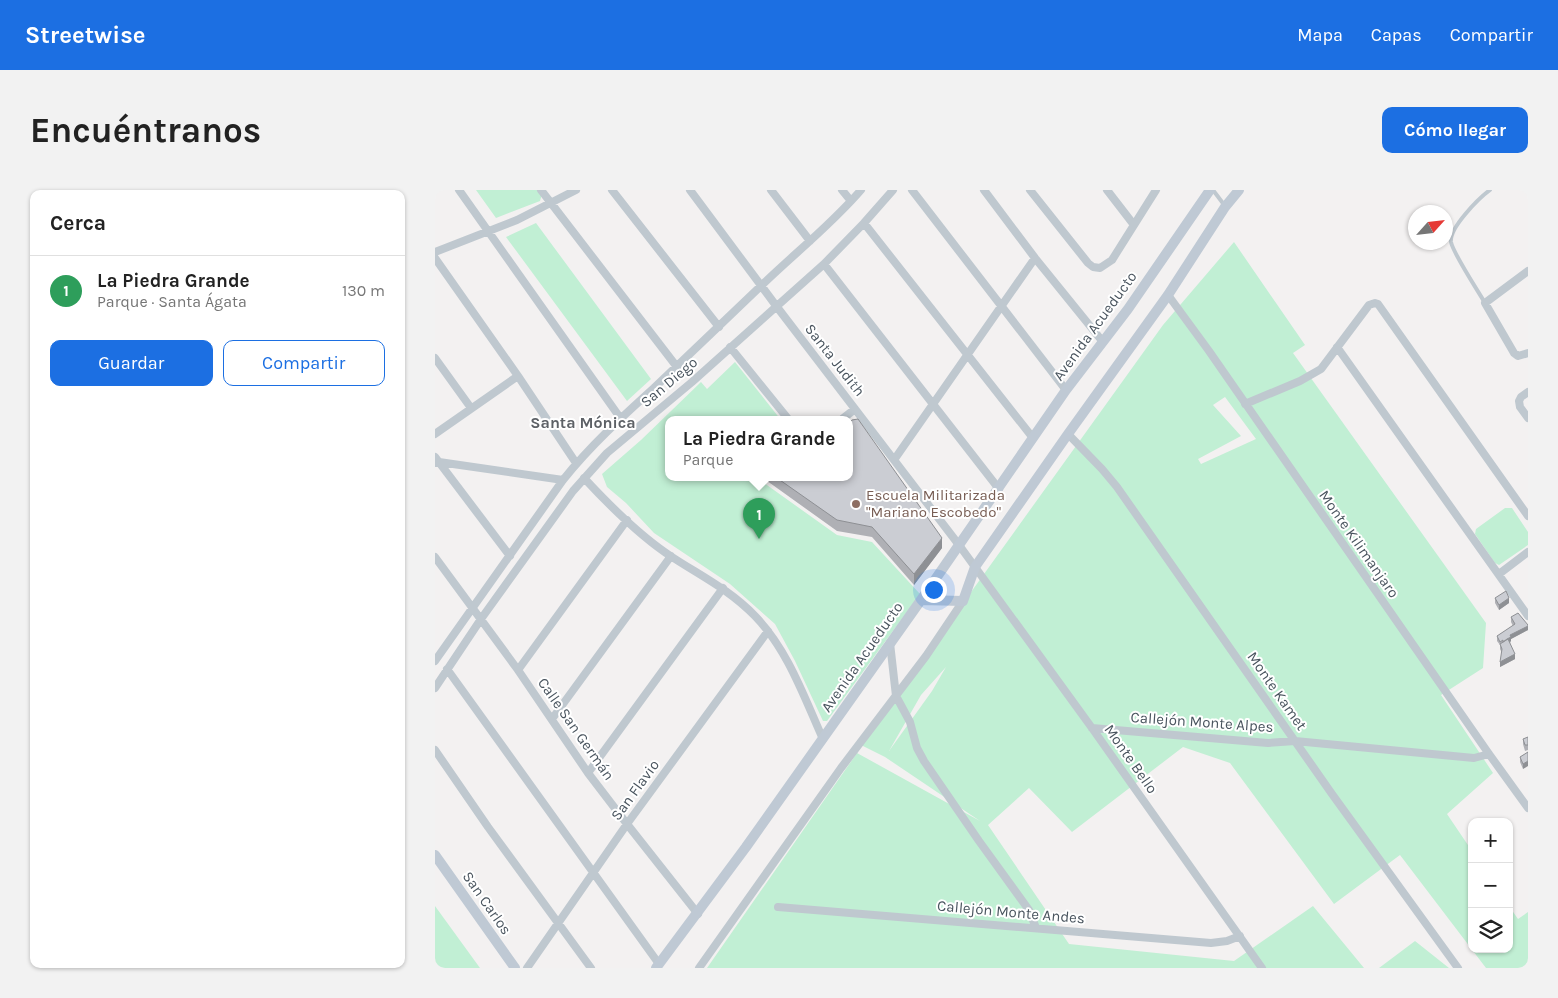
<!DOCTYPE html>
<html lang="es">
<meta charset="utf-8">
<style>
:root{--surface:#fff;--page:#f2f2f2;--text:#222;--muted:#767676;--line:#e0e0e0;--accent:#1c6fe2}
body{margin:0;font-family:Karla,sans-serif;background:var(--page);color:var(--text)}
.controls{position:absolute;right:15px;bottom:15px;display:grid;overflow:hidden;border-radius:10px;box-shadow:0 1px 4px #0004}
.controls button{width:45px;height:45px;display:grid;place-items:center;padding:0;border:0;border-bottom:1px solid var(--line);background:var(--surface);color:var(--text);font:25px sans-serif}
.compass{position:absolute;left:973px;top:15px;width:45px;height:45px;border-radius:50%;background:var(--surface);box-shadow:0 1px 4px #0004;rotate:63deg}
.you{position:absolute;left:498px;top:399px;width:18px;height:18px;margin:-12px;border:4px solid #fff;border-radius:50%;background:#1a73e8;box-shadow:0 0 0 8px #1a73e833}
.badge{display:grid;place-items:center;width:32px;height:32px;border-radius:50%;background:var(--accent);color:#fff;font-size:16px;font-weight:700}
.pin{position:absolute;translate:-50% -41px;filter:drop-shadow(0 1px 2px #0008)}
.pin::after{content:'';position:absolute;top:26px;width:18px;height:15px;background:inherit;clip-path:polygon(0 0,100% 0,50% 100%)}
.popup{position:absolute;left:230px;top:226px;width:188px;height:65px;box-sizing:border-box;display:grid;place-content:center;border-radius:10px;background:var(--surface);filter:drop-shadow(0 1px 4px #0005);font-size:16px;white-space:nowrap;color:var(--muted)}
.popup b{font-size:19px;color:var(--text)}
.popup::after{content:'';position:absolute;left:50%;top:100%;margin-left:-10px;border:10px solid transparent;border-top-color:var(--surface)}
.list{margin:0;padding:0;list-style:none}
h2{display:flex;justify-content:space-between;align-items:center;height:65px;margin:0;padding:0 20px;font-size:21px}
h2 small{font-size:16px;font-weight:400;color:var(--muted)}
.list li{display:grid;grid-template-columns:32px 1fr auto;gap:15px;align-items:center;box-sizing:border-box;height:70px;padding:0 20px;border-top:1px solid var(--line)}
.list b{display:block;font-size:19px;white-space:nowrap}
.list p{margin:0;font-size:16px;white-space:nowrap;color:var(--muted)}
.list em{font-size:16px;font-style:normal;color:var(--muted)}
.actions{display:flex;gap:10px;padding:15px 20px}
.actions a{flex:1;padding:11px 0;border:1px solid var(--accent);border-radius:10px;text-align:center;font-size:18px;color:var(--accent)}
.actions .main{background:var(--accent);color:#fff}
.icon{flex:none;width:28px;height:28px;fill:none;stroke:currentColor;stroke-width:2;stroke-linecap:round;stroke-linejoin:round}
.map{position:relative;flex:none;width:1093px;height:778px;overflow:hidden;border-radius:10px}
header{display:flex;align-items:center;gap:30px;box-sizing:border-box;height:70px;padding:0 25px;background:var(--accent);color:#fff}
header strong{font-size:24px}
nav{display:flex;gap:28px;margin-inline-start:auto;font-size:18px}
.intro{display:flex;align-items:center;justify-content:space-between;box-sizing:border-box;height:120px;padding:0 30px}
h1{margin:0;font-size:35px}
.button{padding:12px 22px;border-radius:10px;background:var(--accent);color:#fff;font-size:18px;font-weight:700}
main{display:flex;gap:30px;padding:0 30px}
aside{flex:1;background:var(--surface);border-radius:10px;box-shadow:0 1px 4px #0004}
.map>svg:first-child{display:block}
</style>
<header>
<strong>Streetwise</strong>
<nav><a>Mapa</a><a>Capas</a><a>Compartir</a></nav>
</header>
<div class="intro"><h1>Encuéntranos</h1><a class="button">Cómo llegar</a></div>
<main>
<aside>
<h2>Cerca<small></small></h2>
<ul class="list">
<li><span class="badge" style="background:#2e9e5b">1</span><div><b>La Piedra Grande</b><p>Parque · Santa Ágata</p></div><em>130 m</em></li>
</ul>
<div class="actions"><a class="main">Guardar</a><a>Compartir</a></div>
</aside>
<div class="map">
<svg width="1093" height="778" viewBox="0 0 1093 778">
<rect width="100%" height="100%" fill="#f3f1f1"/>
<path fill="#c1efd4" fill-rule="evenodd" d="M41,0H103L107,4L105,11L61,28Z
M101,33L216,189L192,211L71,47Z
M799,52L870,155L858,163L1051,433L1048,478L1006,505L1058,583L1012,624L1037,661V759H1074V716L1083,729L1093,722V778H1051L965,665L899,714L795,573L748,557L637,642L594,598L553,635L634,754L799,771L878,716L929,778H272L422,563L545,631L450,567L426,555L728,135ZM790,207L821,249L766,274L763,269L806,246L778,215ZM511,477L497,501L454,561L486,505Z
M300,172L346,230H234V288H322L402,345L437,352L485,404L392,531H388L360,471L340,434L295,394L219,343L191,313L172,297L167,284L206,250L266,192L272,199Z
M1070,318H1077L1093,342V355L1064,375L1060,373L1040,344L1041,339Z
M0,716L45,778H0Z
M980,751L1014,778H944Z"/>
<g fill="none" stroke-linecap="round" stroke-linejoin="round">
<path stroke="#bfc8cf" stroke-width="4" d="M778,0L790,16
M1050,113C1043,101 1018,63 1016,52C1014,38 1044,8 1055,0"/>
<path stroke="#bfc8cf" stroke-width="8" d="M24,0L186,229
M106,0L242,177
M177,0L284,137
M255,0L342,117L524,355L657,538L827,778
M336,0L375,51
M407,0L416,11
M477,0L631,200
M549,0L600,68L668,152
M595,0L653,73L658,77L665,78L677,70L721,0
M672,0L699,35
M429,33L598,248
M0,62L82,30L141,0
M0,68L83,186L141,273
M389,74L564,299
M1093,81L1050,113L1079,163L1083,166L1093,163
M733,105L774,161L1054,564L1093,618
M295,157L354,230
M902,157L1093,426
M0,168L36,218
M1093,202L1086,207L1084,211L1085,217L1093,228
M810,214L865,191L886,179L934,115L940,113L943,114L1093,326
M406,230L420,219
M0,244L83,186
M633,244L667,279L682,297L897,604L1023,778
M0,267L75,366
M459,270L600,68
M0,273L4,272L128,290
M149,288C174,315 206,347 237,367C266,386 295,400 320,426C353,460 369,507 388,549
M0,367L83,480L153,583L192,634L263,724
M1064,384L1093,362
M455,453L461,506L475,532L482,558L489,571L544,651L594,720L601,738
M0,471L128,290C155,256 187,227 219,198C255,164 291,129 327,95C360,63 396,35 426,0
M12,479L224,774
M83,480L192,330
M0,498L46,429L138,301L172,263L257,192L389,74L429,33L458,0
M117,529L236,366
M657,538L833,553L860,551L1039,568L1054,564
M0,560L53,637L156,778
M153,583L288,398
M343,717L776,753L792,751L805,746
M92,778L192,634L333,441
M264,778L406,578L491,466L528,411"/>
<path stroke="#bfc9d4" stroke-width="10" d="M486,410L528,411L540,377L633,244L733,105L790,17L804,0
M0,665L80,778
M221,778L311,657L486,410L631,200L693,119L775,0"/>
</g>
<path fill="#afb0b5" d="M328,288H414L507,358L479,395L437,347L402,341Z
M1060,408L1074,413L1064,420L1060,413Z
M1076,427L1093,435V440L1076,449V451L1075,453L1080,469L1065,477L1067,463L1065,459V455L1062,451V446L1078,436L1076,432Z
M1093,547V560L1090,561L1088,554V549Z
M1093,562L1088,579L1085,572V567Z"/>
<path fill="#8e9094" d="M507,348V358L479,395V384Z
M1074,408V413L1064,420V415Z
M1093,436V440L1076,449V451L1069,456L1075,445Z
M1080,464V469L1065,477V472Z
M1093,571V576L1088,579V574Z"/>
<path fill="#cbcdd3" stroke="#8e9094" d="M423,229L507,348L479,384L437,337L402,330L342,288H414V233L417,230Z
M1071,401L1074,408L1064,415L1060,408Z
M1083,423L1093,435V436L1075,445L1076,447L1072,449L1068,452V450L1065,452L1062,446L1080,434L1076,427Z
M1073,449L1080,464L1065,472L1067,459L1065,454Z
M1093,547V555H1090L1088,549Z
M1093,562V571L1088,574L1085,567Z"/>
<circle fill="#8d6e63" stroke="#fff" stroke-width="2" cx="421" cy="314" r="5"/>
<g text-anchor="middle" stroke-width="4" stroke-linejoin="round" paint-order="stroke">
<g font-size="15" fill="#49545e" stroke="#fff">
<text transform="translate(660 136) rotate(-54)" y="5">Avenida Acueducto</text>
<text transform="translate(400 170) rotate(52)" y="5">Santa Judith</text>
<text transform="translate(234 192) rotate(-40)" y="5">San Diego</text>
<text transform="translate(924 354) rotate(55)" y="5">Monte Kilimanjaro</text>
<text transform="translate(427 467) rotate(-55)" y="5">Avenida Acueducto</text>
<text transform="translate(842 501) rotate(55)" y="5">Monte Kamet</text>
<text transform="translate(767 532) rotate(4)" y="5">Callejón Monte Alpes</text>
<text transform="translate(141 539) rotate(55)" y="5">Calle San Germán</text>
<text transform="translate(696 569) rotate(55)" y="5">Monte Bello</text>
<text transform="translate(200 600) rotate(-54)" y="5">San Flavio</text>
<text transform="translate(52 713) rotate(55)" y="5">San Carlos</text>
<text transform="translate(576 722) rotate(5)" y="5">Callejón Monte Andes</text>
</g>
<g font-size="15" fill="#785e54" stroke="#fff" text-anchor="start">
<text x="431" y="310">Escuela Militarizada<tspan x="431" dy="17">"Mariano Escobedo"</tspan></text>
</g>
<g font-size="16" font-weight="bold" fill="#5d6166" stroke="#fff">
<text x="148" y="238">Santa Mónica</text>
</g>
</g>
</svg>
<div class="controls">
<button>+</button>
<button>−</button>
<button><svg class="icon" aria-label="layers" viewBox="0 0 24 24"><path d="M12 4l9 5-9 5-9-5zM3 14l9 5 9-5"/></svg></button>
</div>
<svg class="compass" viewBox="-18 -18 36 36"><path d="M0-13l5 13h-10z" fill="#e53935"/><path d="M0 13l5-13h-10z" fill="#767676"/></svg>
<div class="you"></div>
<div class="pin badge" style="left:324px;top:349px;background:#2e9e5b">1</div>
<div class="popup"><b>La Piedra Grande</b>Parque</div>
</div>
</main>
